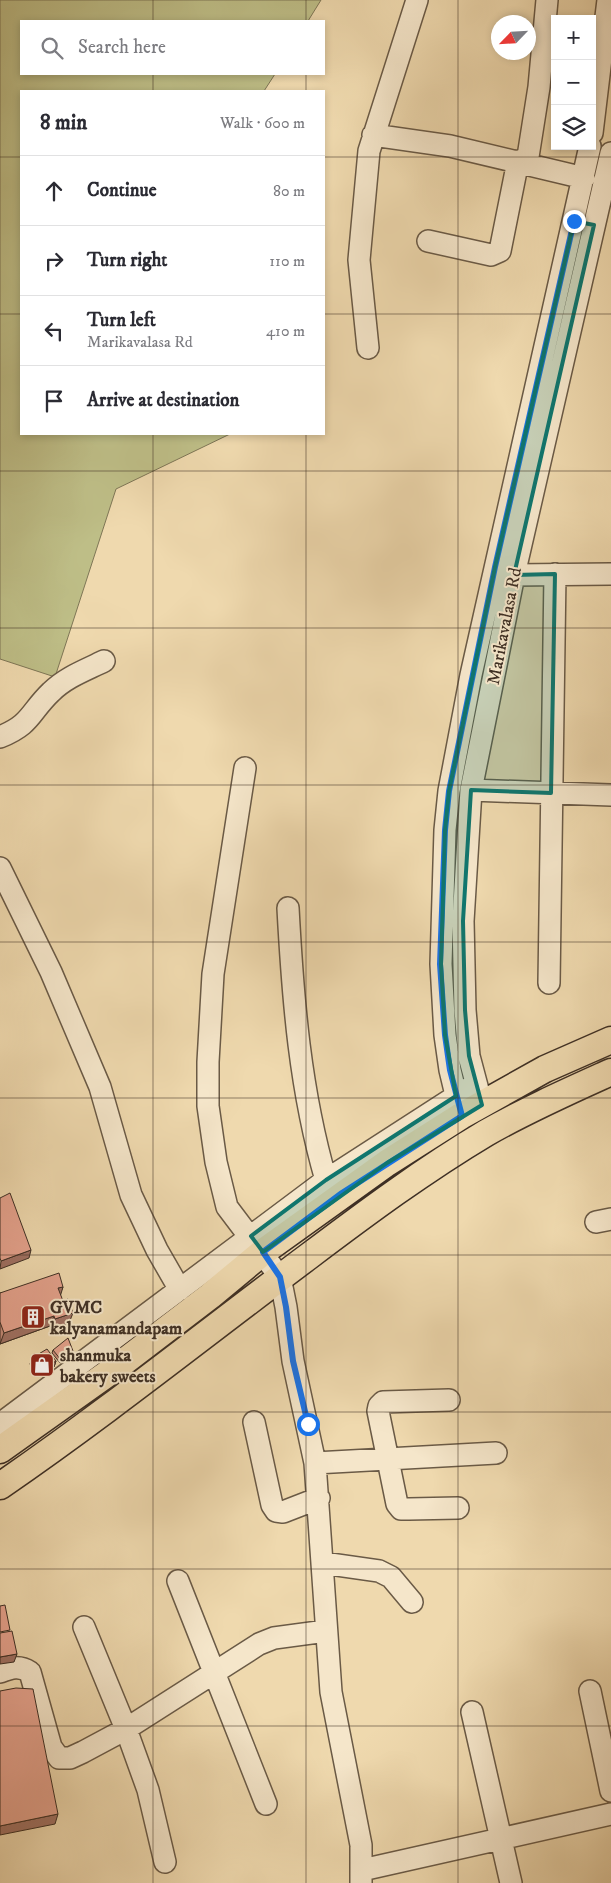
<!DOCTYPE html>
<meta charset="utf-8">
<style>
:root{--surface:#fff;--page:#f2f2f3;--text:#2b2b33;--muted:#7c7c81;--line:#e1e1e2}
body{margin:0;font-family:"IM FELL DW Pica",serif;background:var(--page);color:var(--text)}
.controls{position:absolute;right:15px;top:15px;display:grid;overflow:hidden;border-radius:0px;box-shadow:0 2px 8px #0003}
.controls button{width:45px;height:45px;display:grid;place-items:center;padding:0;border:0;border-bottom:1px solid var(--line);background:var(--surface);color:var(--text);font:25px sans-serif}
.compass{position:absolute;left:491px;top:15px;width:45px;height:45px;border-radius:50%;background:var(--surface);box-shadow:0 2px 8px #0003;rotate:245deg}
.stop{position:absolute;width:15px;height:15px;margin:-11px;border:4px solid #1a73e8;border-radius:50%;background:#fff}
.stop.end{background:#1a73e8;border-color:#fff;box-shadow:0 1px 5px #0008}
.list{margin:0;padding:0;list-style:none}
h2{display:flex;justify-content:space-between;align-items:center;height:65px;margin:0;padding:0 20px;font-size:21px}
h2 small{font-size:16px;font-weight:400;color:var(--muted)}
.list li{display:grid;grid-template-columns:32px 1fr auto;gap:15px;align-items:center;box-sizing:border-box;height:70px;padding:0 20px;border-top:1px solid var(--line)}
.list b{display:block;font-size:19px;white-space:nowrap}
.list p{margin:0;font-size:16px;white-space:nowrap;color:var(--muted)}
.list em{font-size:16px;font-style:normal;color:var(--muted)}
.icon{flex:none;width:28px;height:28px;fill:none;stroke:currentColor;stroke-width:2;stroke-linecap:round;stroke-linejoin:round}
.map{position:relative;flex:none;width:611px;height:1883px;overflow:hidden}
.search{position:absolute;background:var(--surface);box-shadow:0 2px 8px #0003;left:20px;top:20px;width:305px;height:55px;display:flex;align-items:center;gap:12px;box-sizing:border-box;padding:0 18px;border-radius:0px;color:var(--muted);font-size:19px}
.panel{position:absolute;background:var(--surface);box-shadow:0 2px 8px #0003;left:20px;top:90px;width:305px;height:345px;border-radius:0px}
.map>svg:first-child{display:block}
</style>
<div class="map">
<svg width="611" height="1883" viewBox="0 0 611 1883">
<rect width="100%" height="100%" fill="#efd9ae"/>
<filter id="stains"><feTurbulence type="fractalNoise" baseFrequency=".004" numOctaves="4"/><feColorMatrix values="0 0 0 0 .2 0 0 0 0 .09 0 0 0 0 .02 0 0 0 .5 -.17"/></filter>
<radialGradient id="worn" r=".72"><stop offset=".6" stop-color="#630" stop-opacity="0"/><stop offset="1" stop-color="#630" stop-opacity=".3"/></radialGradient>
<path fill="#bebe87" stroke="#7e7656" d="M0,0H321L308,21H21V74H275L264,91H21V434H230L116,489L55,677L0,659Z"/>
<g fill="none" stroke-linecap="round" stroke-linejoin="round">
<defs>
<path id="minor" d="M592,133L608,0
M373,135L450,146L584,178
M527,163L539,87L547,0
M428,241L491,255L500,251L518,161
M368,348L359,260L369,151L417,0
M514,575L611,574
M0,737C32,724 29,713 51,692C66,677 86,670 104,661
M245,768L213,974L208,1062V1106L216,1162L227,1207L280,1277L286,1307L293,1361L315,1463L331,1692L361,1845V1883
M471,790L611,795
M0,868L51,972L100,1087L131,1195L157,1250L180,1290
M288,908C293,1001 300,1090 326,1180
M549,983L555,574
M482,1105L469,1056L465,1010L463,921L471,790L514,575L611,153
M461,1116L450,1070L445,1035L441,964L445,830L449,791L471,675L590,146
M596,1222L611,1219
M449,1400L383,1402L379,1406L378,1411L397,1504L401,1509H409L458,1508
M254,1422L272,1505L276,1511L283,1512L319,1498
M0,1424L326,1180L467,1089
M315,1463L496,1453
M323,1563L379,1571L391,1577L412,1602
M178,1581L266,1804
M84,1627L126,1729L148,1790L165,1862
M0,1672C11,1668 19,1665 30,1672L51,1747L59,1758H70L83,1752L126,1729L259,1644L274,1638L326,1631
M590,1691L611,1791
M472,1712L511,1883
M362,1870L611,1814"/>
<path id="major" d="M0,1450L121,1364L210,1296L263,1252L387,1163L461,1116L545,1069L611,1040
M0,1486C106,1413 206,1333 309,1256C366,1213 424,1170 486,1133C526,1110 569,1091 611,1072"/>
</defs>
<use href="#minor" stroke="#6a5a46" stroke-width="24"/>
<use href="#major" stroke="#3e2f24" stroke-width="29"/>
<use href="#minor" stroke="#f5e6ca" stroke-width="21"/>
<use href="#major" stroke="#efd9ae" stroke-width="26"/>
</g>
<path fill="#c58b79" stroke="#3e2f24" d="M63,1287L60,1294L69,1323L51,1329L50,1326L0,1344V1293Z
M53,1350L72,1354L60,1363L52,1353Z
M32,1358L56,1361L54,1367L37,1376L30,1364Z"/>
<path fill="#a07163" stroke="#3e2f24" d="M31,1250L29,1258L0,1269L1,1261Z
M63,1287L60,1297L58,1288Z
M73,1313L69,1323L51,1329L55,1319Z
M54,1316L50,1326L0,1344L4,1333Z
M73,1351L72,1354L60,1363L61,1360Z
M56,1361L54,1367L37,1376L39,1371Z
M17,1654L14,1662L0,1664V1657Z
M58,1814L55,1824L0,1835V1826Z"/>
<path fill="#e5a28d" stroke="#3e2f24" d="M10,1193L31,1250L1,1261L0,1258V1198Z
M59,1273L63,1287L58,1288L63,1301L68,1299L73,1313L55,1319L54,1316L4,1333L0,1322V1293Z
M68,1338L73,1351L61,1360L53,1350Z
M47,1349L56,1361L39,1371L32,1358Z
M5,1605L10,1630L0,1632V1606Z
M12,1631L17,1654L0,1657V1633Z
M16,1688L33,1689L58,1814L0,1826V1691Z"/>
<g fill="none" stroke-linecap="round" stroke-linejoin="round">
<path stroke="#1a73e8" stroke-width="6" d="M308,1424L293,1361L286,1307L280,1277L263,1252L342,1193L462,1116L450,1070L445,1035L440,964L445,830L449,791L495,567L574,221"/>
</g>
<path fill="#0f766e" fill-opacity="0.2" stroke="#0f766e" stroke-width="4" stroke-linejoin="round" d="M574,221L594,225L514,575L555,574L551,793L471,790L463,921L465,1010L469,1056L482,1105L387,1163L263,1252L251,1236L326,1180L456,1096L445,1035L441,964L445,830L449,791L495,567Z"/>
<path fill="none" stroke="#3e2f24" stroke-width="1" stroke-opacity="0.55" d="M153,0V21M306,0V21M458,0V1883M153,74V91M306,74V91M0,157H21M324,157H611M0,314H21M324,314H611M153,434V1883M306,434V1883M0,471H611M0,628H611M0,785H611M0,942H611M0,1098H611M0,1255H611M0,1412H611M0,1569H611M0,1726H611"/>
<defs>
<symbol id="building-square" viewBox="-11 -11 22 22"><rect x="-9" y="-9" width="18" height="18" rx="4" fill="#8f2418" stroke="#f5e6ca"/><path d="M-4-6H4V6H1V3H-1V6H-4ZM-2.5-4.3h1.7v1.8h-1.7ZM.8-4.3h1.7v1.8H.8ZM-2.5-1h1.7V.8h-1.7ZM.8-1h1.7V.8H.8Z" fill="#fff"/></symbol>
<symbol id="shop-square" viewBox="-11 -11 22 22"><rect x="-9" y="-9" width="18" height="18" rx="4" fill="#8f2418" stroke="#f5e6ca"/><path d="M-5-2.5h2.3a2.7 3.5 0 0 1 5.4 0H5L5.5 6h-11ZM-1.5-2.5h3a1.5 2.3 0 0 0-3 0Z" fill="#fff"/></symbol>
</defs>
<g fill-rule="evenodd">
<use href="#building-square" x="19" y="1303" width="28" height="28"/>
<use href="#shop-square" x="28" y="1351" width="28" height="28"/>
</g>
<g text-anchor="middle" stroke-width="4" stroke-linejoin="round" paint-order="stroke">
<g font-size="18" fill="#3e2f24" stroke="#f5e6ca">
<text transform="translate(504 626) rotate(-79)" y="6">Marikavalasa Rd</text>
</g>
<g font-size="18" font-weight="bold" fill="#3e2f24" stroke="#f5e6ca" text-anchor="start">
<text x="50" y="1313">GVMC<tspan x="50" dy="21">kalyanamandapam</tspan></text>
<text x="60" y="1361">shanmuka<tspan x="60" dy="21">bakery sweets</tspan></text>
</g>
</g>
<rect width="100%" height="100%" filter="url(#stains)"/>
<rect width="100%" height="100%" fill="url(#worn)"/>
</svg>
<div class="controls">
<button>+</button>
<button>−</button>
<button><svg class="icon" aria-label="layers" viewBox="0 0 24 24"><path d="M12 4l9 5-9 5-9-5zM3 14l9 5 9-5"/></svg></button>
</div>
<svg class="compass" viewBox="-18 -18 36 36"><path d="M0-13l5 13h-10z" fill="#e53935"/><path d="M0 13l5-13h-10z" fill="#7c7c81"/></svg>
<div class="stop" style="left:308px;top:1424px"></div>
<div class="stop end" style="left:574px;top:221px"></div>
<div class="search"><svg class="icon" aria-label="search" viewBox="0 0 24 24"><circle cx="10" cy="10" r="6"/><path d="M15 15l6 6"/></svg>Search here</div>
<section class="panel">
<h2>8 min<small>Walk · 600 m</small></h2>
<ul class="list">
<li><svg class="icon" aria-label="ahead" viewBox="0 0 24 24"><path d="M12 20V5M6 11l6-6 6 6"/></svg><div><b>Continue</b></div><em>80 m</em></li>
<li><svg class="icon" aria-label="right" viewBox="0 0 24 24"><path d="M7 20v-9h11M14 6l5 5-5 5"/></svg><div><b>Turn right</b></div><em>110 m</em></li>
<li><svg class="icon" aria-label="left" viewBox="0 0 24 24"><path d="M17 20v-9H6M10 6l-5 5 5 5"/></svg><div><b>Turn left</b><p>Marikavalasa Rd</p></div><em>410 m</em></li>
<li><svg class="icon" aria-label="arrive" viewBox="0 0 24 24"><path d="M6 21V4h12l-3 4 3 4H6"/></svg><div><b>Arrive at destination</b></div></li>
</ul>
</section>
</div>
